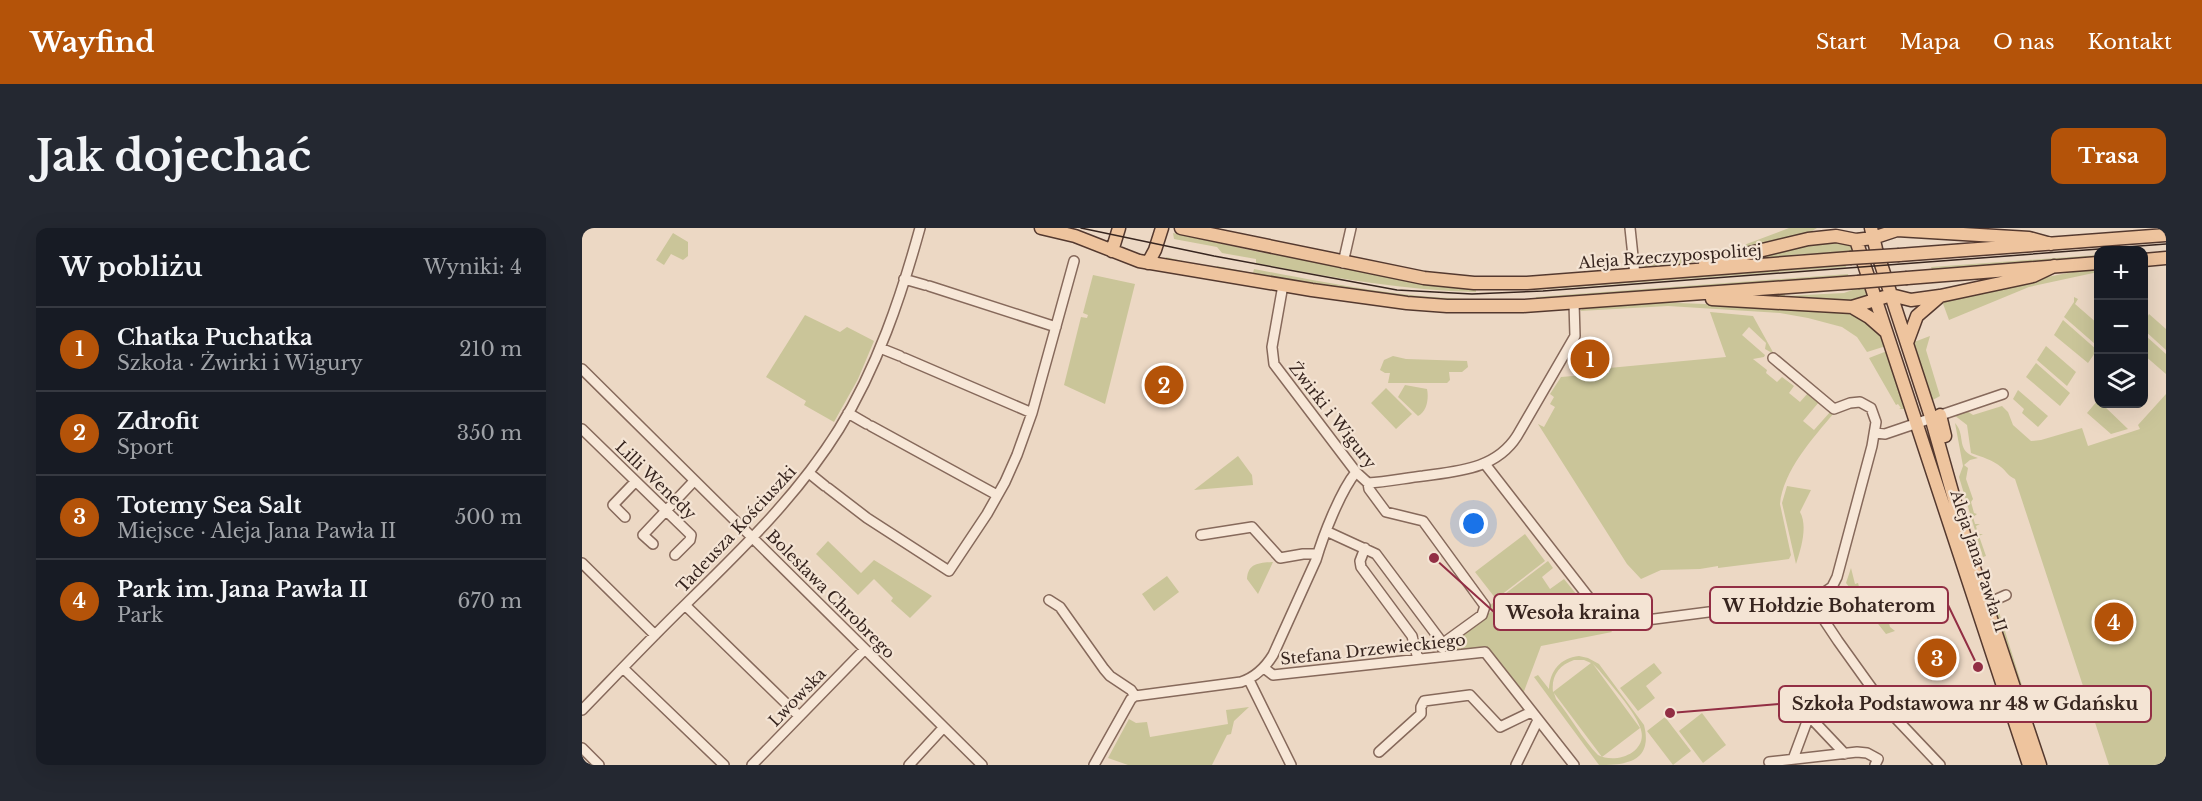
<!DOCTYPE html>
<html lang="pl">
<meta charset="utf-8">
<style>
:root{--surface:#171b24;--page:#242831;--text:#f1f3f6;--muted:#9ea1a6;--line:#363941;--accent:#b45309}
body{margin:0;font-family:"Libre Baskerville",serif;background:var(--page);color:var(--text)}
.controls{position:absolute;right:18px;top:18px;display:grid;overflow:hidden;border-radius:12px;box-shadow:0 6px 24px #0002}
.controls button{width:54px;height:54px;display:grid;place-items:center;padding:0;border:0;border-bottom:2px solid var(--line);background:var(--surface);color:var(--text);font:30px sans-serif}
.you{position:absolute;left:892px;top:296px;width:21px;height:21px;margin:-15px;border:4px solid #fff;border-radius:50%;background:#1a73e8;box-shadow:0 0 0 9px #1a73e833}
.badge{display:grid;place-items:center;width:39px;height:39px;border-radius:50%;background:var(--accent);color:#fff;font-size:20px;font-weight:700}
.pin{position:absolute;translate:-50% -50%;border:3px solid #fff;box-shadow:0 2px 6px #0006}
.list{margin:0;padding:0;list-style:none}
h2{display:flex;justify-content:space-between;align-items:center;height:78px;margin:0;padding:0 24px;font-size:26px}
h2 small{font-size:20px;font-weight:400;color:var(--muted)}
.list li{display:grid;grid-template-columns:39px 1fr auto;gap:18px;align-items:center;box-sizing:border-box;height:84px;padding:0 24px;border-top:2px solid var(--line)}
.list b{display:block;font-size:22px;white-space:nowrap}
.list p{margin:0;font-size:20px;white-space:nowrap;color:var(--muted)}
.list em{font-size:20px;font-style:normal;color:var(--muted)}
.icon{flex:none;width:33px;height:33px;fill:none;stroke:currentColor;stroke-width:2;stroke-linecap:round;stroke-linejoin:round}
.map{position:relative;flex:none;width:1584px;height:537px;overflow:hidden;border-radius:12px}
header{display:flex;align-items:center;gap:36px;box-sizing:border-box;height:84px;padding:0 30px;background:var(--accent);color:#fff}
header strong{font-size:28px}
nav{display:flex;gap:33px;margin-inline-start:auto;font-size:21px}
.intro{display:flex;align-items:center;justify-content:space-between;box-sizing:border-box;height:144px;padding:0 36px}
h1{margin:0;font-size:42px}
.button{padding:15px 27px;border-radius:12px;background:var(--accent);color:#fff;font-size:21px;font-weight:700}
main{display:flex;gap:36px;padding:0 36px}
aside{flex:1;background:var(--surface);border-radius:12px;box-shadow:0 6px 24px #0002}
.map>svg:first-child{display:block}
</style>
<header>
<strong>Wayfind</strong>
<nav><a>Start</a><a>Mapa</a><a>O nas</a><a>Kontakt</a></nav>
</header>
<div class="intro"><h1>Jak dojechać</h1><a class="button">Trasa</a></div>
<main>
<aside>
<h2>W pobliżu<small>Wyniki: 4</small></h2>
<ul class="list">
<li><span class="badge">1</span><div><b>Chatka Puchatka</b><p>Szkoła · Żwirki i Wigury</p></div><em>210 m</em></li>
<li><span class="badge">2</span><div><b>Zdrofit</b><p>Sport</p></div><em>350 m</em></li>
<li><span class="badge">3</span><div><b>Totemy Sea Salt</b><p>Miejsce · Aleja Jana Pawła II</p></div><em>500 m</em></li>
<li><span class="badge">4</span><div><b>Park im. Jana Pawła II</b><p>Park</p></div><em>670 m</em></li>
</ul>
</aside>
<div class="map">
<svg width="1584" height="537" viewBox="0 0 1584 537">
<rect width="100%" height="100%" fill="#ecd8c4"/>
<path fill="#cac599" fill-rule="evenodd" d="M1207,0H1235C1208,17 1173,20 1142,27C1118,32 1094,39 1070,41C1064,41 1061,40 1057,37L1162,17Z
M91,5L106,14V28L101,32L89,26L82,37L74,32Z
M591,5L677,24L894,60V64C819,62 746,49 674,35V31L640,25L635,19L592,11Z
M1242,13L1269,14L1272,23L1210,27L1197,31L1143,36Z
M1516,27V31L1351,44L1349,39Z
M584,29L634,41L635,38L671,45L672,41C746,55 818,70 894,71V75L841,73L583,35Z
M1263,35L1264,39L953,62L952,58Z
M1516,39V44L1447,59L1367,92L1360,73L1390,64Z
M1266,46L1267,51L954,73V69Z
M511,47L553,56L523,176L482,157L499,89L505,90L506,87L501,85Z
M1273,61H1284L1286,69L1276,74L1144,68L1193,64L1203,66V68L1262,65Z
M1492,69L1496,71L1493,76L1516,96V113L1513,116L1482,89L1492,74Z
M1072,74L1251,81C1278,86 1291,94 1304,118L1285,124L1275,109L1260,99L1226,90L1198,85L1086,78L998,83L1004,78Z
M1128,84L1171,88L1192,126L1183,121L1184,115L1167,99L1160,107L1183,127L1182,129L1171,131L1185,142L1184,145L1195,154L1200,149L1212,158L1207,165L1218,174L1226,165L1237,174L1221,193L1232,202L1249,183L1252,185C1231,210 1201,243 1198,276L1209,327L1207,331L1136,340V338L1118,341L1079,342L1059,351L1045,336L956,196L962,199L973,179L968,176L972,169L968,166L979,149L1027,145V140L1144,129Z
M1567,86L1584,101V122L1562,102V96Z
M223,87L258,104L265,99L292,113L276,151L252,194L222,177L224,173L184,149Z
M1481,92L1515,122L1506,135L1472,107Z
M1348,108L1344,122L1358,168L1349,173L1334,126L1332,114Z
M1564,108L1584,126V146L1562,127V111Z
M1464,118L1494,144L1485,158L1455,132Z
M1305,123L1325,181H1317L1319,180L1316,176L1314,177L1287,130Z
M811,128L824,131L885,133L886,139L880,144H867L868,152L865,155H806L808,145H803L798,142L802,132Z
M1454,135L1488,165L1478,178L1444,149Z
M823,157L845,161C847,170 845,184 836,188L816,169Z
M804,160L830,186L814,201L789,175Z
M1436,162L1466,188L1456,199L1440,185L1442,181L1431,171Z
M1584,166V537H1527L1433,251C1426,248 1425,244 1419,239C1411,232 1400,229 1389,225L1385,197L1372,187L1385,183L1391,187L1420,178L1426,184L1431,197L1449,213L1459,212L1500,200L1506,218L1558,201L1556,197Z
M1516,172V176H1520L1546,201L1529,206L1505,185Z
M1373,195C1385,208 1372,223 1396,230L1388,232L1382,237L1386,240L1384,251L1391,271L1389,274L1392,285L1395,286L1391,289L1393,296H1398L1394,298L1396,306H1401L1397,308L1404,328L1401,329L1377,249L1381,238Z
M656,228L670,247L671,257L612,262Z
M1205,258L1229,262L1218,284C1226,298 1219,321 1214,336L1200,275Z
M943,306L963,333L914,371L893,344Z
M246,313L279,345L292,332L350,368L328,390L309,373L311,370L292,351L276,367L234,326Z
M966,333L971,340L960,349L968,361L982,351L1012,388H1018L1030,404L959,418L941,466L907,421L864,424L862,422L864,417L910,383L907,378Z
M691,334L676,366L665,351C666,335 677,335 691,334Z
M1269,340L1273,356L1276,355L1279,366L1282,365L1284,372L1292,381L1296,380L1302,396L1307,395L1308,399L1313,403L1304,406L1264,355Z
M585,348L597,364L572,383L560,366Z
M1414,381H1416L1465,537H1463L1423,418Z
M997,428L1006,430L1017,436L1062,497C1072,536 1040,537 1017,537L952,449L956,447L967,461C968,443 978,430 997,428ZM992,432H1002L1009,435L971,464C969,448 977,437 992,432ZM1011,436L1017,442C1029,457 1052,482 1058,499C1068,523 1035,537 1016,527C1001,512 988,488 974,471L972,465L1020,529L1058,500Z
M1072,435L1080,445L1064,458L1073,470L1056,483L1038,460Z
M667,479L652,493L649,506L645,507L630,537H546L526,530L547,491L554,495L565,494L568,509L646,496L644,482Z
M1120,485L1144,517L1121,535L1097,503Z
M1083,489L1109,523L1091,537L1065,503Z"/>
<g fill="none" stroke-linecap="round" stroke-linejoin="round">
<defs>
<path id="minor" d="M1048,0L1053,47
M761,35L769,0
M322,51L343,57
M701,57L690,119L692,136L774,244L786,255C805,254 823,250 841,248C877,243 914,241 935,208L993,108L992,75
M347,58L474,99
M298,120L318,128
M322,130L450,185
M0,141L400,537
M266,185L285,196
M289,198L415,267
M0,201L109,307L108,312L93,327
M1293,205L1303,206L1421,166
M903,236L1022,389L1034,395L1057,393L1234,370L1250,359L1255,349L1290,218L1294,194L1289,180L1278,174L1268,175L1252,181L1191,130
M227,245L243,258
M786,255L787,261L804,284L841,293L903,378L900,387L860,416
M246,260L285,290L367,343L405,286L423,254L435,227L450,185L492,33
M43,289L31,277L53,254
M744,303L794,326L859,413L860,420
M619,307L670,299L698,330L721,326H735
M71,316L61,307L112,253
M783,320L778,333L779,339L830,408L836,431
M0,335L73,407
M1230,371L1234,380L1256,413L1304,480L1358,537
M467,372L478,379L522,441L528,448L549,462L553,468
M1404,376L1424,367
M103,377L217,488
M41,440L142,537
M682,440L691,447L903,424L992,537
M667,452L709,537
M0,482C35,446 69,410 105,375C160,321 216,267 257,201C295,140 319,69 338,0
M0,520L17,537
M797,524L839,486V479L842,473L888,467L918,499L949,484
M1211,531L1227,488L1263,526
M1187,534L1275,524L1285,525L1296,531L1293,537
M170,537L282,422
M327,537L361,500
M512,537L549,471L553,468L659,454C674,449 683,440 691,427L734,332C741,308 758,264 774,244
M934,537L956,492"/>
<path id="major" d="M459,0L493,8L557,33L730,62L825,75L865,78H941L1276,54
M599,0L842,50L892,55H945L1268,30
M1289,0L1294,21L1349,189L1389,331L1458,537
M1274,12L1447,537
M530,23L537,0
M1317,27L1584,7
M1562,32L1584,30
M566,35L573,22L580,0
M1123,36L1226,11L1254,8L1274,12L1291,10L1315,2L1447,10L1469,16
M1325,50L1516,35
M1130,71L1270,79L1309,67L1329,72L1358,68L1451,48L1472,38
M1270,79L1287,89L1303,103
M1325,115L1335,88L1357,69
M1358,187L1363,208"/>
</defs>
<use href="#minor" stroke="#86695b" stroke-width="12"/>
<use href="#major" stroke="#54392f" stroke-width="15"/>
<use href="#minor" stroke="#f7e7d7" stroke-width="9"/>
<use href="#major" stroke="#eec49e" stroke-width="12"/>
<path stroke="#37251f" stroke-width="1.5" d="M499,0L632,28L815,62L890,66L961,63L1584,16"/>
<defs>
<path id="major-bridge" d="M1268,30L1317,27
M1276,54L1325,50"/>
</defs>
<use href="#major-bridge" stroke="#54392f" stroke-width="15" stroke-linecap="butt"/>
<use href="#major-bridge" stroke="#eec49e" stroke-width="12"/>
</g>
<g text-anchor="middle" stroke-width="4.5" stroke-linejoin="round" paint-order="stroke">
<g font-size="16" fill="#37251f" stroke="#f4e4d4">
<text transform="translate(1088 28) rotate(-4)" y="6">Aleja Rzeczypospolitej</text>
<text transform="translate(751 187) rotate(52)" y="6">Żwirki i Wigury</text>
<text transform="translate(74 252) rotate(44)" y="6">Lilli Wenedy</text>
<text transform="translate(154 301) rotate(-47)" y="6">Tadeusza Kościuszki</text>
<text transform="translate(1397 333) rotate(72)" y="6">Aleja Jana Pawła II</text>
<text transform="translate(249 366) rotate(45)" y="6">Bolesława Chrobrego</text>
<text transform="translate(791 421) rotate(-6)" y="6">Stefana Drzewieckiego</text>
<text transform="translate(215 469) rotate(-46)" y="6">Lwowska</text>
</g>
</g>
<path fill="none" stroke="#922e44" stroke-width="2" d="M1396 439L1366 377M852 330L912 384M1088 485L1197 476"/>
<g fill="#922e44" stroke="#f4e4d4" stroke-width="2">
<circle cx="1396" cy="439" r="6"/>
<circle cx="852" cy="330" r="6"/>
<circle cx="1088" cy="485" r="6"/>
</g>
<g fill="#f4e4d4" stroke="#922e44" stroke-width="2">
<rect x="1128" y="359" width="238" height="36" rx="6"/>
<rect x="912" y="366" width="158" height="36" rx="6"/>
<rect x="1197" y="458" width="372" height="36" rx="6"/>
</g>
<g font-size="18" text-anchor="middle" font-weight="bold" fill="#37251f">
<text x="1247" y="384">W Hołdzie Bohaterom</text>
<text x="991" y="391">Wesoła kraina</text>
<text x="1383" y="482">Szkoła Podstawowa nr 48 w Gdańsku</text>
</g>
</svg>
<div class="controls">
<button>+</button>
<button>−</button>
<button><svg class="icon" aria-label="layers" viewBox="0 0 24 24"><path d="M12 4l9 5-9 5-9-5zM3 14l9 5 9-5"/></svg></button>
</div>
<div class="you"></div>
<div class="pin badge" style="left:1008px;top:131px">1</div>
<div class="pin badge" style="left:582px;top:157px">2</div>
<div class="pin badge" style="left:1355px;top:430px">3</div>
<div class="pin badge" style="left:1532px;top:394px">4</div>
</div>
</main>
